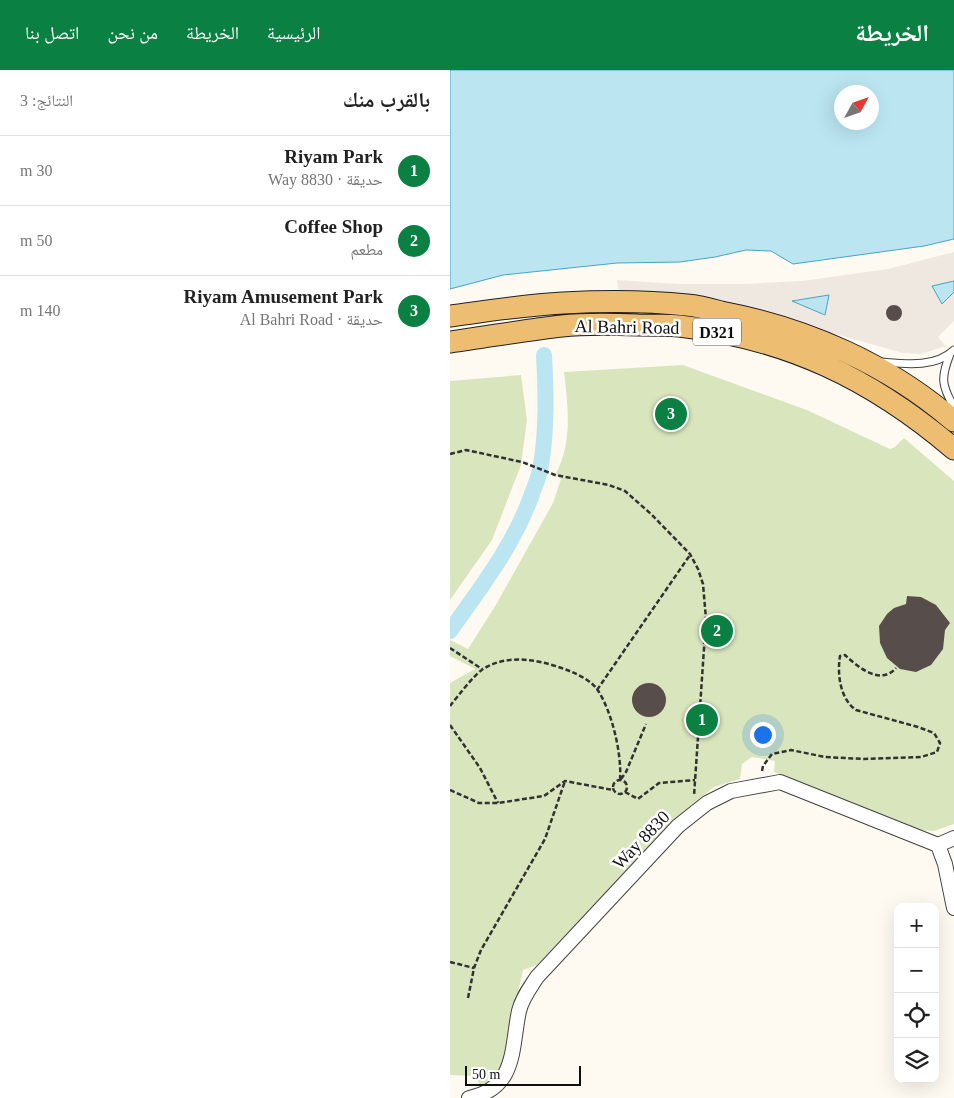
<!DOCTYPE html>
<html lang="ar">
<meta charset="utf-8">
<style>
:root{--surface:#fff;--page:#f6f6f6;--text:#222;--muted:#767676;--line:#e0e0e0;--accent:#0b8043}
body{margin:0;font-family:"Times New Roman","Noto Naskh Arabic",serif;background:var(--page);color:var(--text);direction:rtl}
.controls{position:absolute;right:15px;bottom:15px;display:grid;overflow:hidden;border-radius:10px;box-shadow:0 5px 20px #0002}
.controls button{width:45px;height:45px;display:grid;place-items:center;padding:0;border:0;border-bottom:1px solid var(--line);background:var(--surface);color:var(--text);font:25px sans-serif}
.compass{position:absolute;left:384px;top:15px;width:45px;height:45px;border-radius:50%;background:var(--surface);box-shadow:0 5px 20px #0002;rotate:50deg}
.scale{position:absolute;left:15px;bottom:12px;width:116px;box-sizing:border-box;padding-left:5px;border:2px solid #0f0f0f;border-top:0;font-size:14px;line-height:18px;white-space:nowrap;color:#0f0f0f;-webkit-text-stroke:4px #fff;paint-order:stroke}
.you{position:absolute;left:312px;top:664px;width:18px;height:18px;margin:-12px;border:4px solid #fff;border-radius:50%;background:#1a73e8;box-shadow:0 0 0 8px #1a73e833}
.badge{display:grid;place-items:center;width:32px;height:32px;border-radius:50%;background:var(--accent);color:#fff;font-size:16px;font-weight:700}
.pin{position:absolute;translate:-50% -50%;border:2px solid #fff;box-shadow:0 1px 5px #0006}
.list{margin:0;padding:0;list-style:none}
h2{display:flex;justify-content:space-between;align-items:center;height:65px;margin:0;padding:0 20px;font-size:21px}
h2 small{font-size:16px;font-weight:400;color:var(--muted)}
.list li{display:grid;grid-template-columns:32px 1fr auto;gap:15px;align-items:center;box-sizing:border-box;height:70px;padding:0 20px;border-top:1px solid var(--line)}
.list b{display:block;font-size:19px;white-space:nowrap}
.list p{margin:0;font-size:16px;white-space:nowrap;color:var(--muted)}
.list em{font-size:16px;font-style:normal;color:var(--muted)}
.icon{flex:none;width:28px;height:28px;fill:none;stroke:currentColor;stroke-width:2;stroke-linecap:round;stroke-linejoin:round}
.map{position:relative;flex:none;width:504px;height:1028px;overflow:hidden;direction:ltr}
header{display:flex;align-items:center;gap:30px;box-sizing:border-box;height:70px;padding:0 25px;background:var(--accent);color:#fff}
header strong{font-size:24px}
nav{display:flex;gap:28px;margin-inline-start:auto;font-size:18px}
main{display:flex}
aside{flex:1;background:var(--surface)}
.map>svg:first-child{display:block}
</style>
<header>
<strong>الخريطة</strong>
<nav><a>الرئيسية</a><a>الخريطة</a><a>من نحن</a><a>اتصل بنا</a></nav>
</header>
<main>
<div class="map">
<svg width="504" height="1028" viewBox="0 0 504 1028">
<rect width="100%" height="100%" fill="#fefaf2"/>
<path fill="#d9e6bd" d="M233,295L357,340L440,379L445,377L454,368L504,411V754L484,761L468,760L324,702L325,691L302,687L292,694L290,709L264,717L241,735L87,895L73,900L51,1000L42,1010L30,1016L26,1006L0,1005V613L25,599L0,586V570L18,579L47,533L103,433L111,409L105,405C123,374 118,336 114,302Z
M71,305L77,350L71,395L42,470L0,530V311Z"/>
<path fill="#eee8e0" d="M504,182V251L488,267L496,276L471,284L453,283L389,265L345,251L169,224L167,210L229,214H292L352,211L438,199Z"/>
<path fill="#bae5f1" stroke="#47a4c3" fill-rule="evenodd" d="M0,0H504V169L474,176L343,194L321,181L296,180L265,187L230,192L167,193L53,205L0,219ZM392,22H422V52H392Z
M504,211V222L492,234L482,216Z
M379,225L375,245L342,231Z"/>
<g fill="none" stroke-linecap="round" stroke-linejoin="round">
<path stroke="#bae5f1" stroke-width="16" d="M0,561C31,517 64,475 82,424C85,415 90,405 91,395C97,358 96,322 94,285"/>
</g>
<path fill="#574e4c" d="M436 243a8 8 0 1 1 16 0a8 8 0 1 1-16 0Z
M457,526L471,527L486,535L500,553L495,560L493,579L481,595L466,602L450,599L437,588L430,573L429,556L437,544L444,538L456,534Z
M182 630a17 17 0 1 1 34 0a17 17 0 1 1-34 0Z"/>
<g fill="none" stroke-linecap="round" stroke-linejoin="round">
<defs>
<path id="service" d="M500,284C491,307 491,315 504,337
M432,292C455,294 485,298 504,280"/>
<path id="minor" d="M488,775L495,794L504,838
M19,1028C67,1018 61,979 69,941C72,928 80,918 87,907L228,756L257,733L281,721L330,712L488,775L504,768"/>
<path id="primary" d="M0,246C37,241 75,235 113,233C151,231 199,231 237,235C249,236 260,239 271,242C356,258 438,294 504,351
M0,272C37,267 75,260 112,256C137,253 163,254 188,255C201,255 216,255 229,256C337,268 422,309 504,379"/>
</defs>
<use href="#service" stroke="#424242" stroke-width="9"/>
<use href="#minor" stroke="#424242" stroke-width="16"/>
<use href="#primary" stroke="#202020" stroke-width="23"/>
<path stroke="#313131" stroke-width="2.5" stroke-dasharray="5 2.5" stroke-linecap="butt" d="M0,384L16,380L72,392L105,405L159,415L175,421L201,444L240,484L248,499L253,514L256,549L244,726
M0,578L32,599
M147,620L240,485
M0,636C9,625 22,607 33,599C60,582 95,591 122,602C131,606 141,611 147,619C162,641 172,684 170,710
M0,655L30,698L48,733
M312,701L313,696L322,684L341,680L375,687L414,689L471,687L487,682L490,673L484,663L468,657L406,640C390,629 387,604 390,586L395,585C408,597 430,616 446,598
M171,709L176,702L196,654
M163 717a7 7 0 1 1 14 0a7 7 0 1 1-14 0Z
M0,720L29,733H48L94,726L115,711L163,720
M175,722L188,729L209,713L245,710
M0,892L24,898
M18,928L24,898L31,880L95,769L115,711"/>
<use href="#service" stroke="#fff" stroke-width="7"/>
<use href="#minor" stroke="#fff" stroke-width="14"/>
<use href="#primary" stroke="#edbd72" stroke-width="21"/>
</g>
<g text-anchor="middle" stroke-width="5" stroke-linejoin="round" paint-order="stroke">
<rect fill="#fff" stroke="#575757" stroke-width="1" x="243" y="248.5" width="48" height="27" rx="4"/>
<g font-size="16" font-weight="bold" fill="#0f0f0f">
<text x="267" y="268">D321</text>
</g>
<g font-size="18" fill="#0f0f0f" stroke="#fff">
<text transform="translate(177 257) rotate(1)" y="6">Al Bahri Road</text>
<text transform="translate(191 770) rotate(-46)" y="6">Way 8830</text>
</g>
</g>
</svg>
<div class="controls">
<button>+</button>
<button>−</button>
<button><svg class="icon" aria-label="locate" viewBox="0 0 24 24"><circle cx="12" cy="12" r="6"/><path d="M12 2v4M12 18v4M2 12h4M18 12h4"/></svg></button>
<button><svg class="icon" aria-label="layers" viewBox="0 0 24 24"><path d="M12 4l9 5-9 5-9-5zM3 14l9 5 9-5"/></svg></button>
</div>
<svg class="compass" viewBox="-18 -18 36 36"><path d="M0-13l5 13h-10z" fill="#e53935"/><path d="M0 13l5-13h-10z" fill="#767676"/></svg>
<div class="scale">50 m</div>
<div class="you"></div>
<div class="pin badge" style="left:252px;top:650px">1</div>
<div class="pin badge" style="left:267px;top:561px">2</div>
<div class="pin badge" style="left:221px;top:344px">3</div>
</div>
<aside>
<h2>بالقرب منك<small>النتائج: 3</small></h2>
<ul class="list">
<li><span class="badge">1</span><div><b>Riyam Park</b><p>حديقة · Way 8830</p></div><em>30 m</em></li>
<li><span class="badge">2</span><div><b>Coffee Shop</b><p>مطعم</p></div><em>50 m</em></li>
<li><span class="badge">3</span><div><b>Riyam Amusement Park</b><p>حديقة · Al Bahri Road</p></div><em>140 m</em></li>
</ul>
</aside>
</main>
